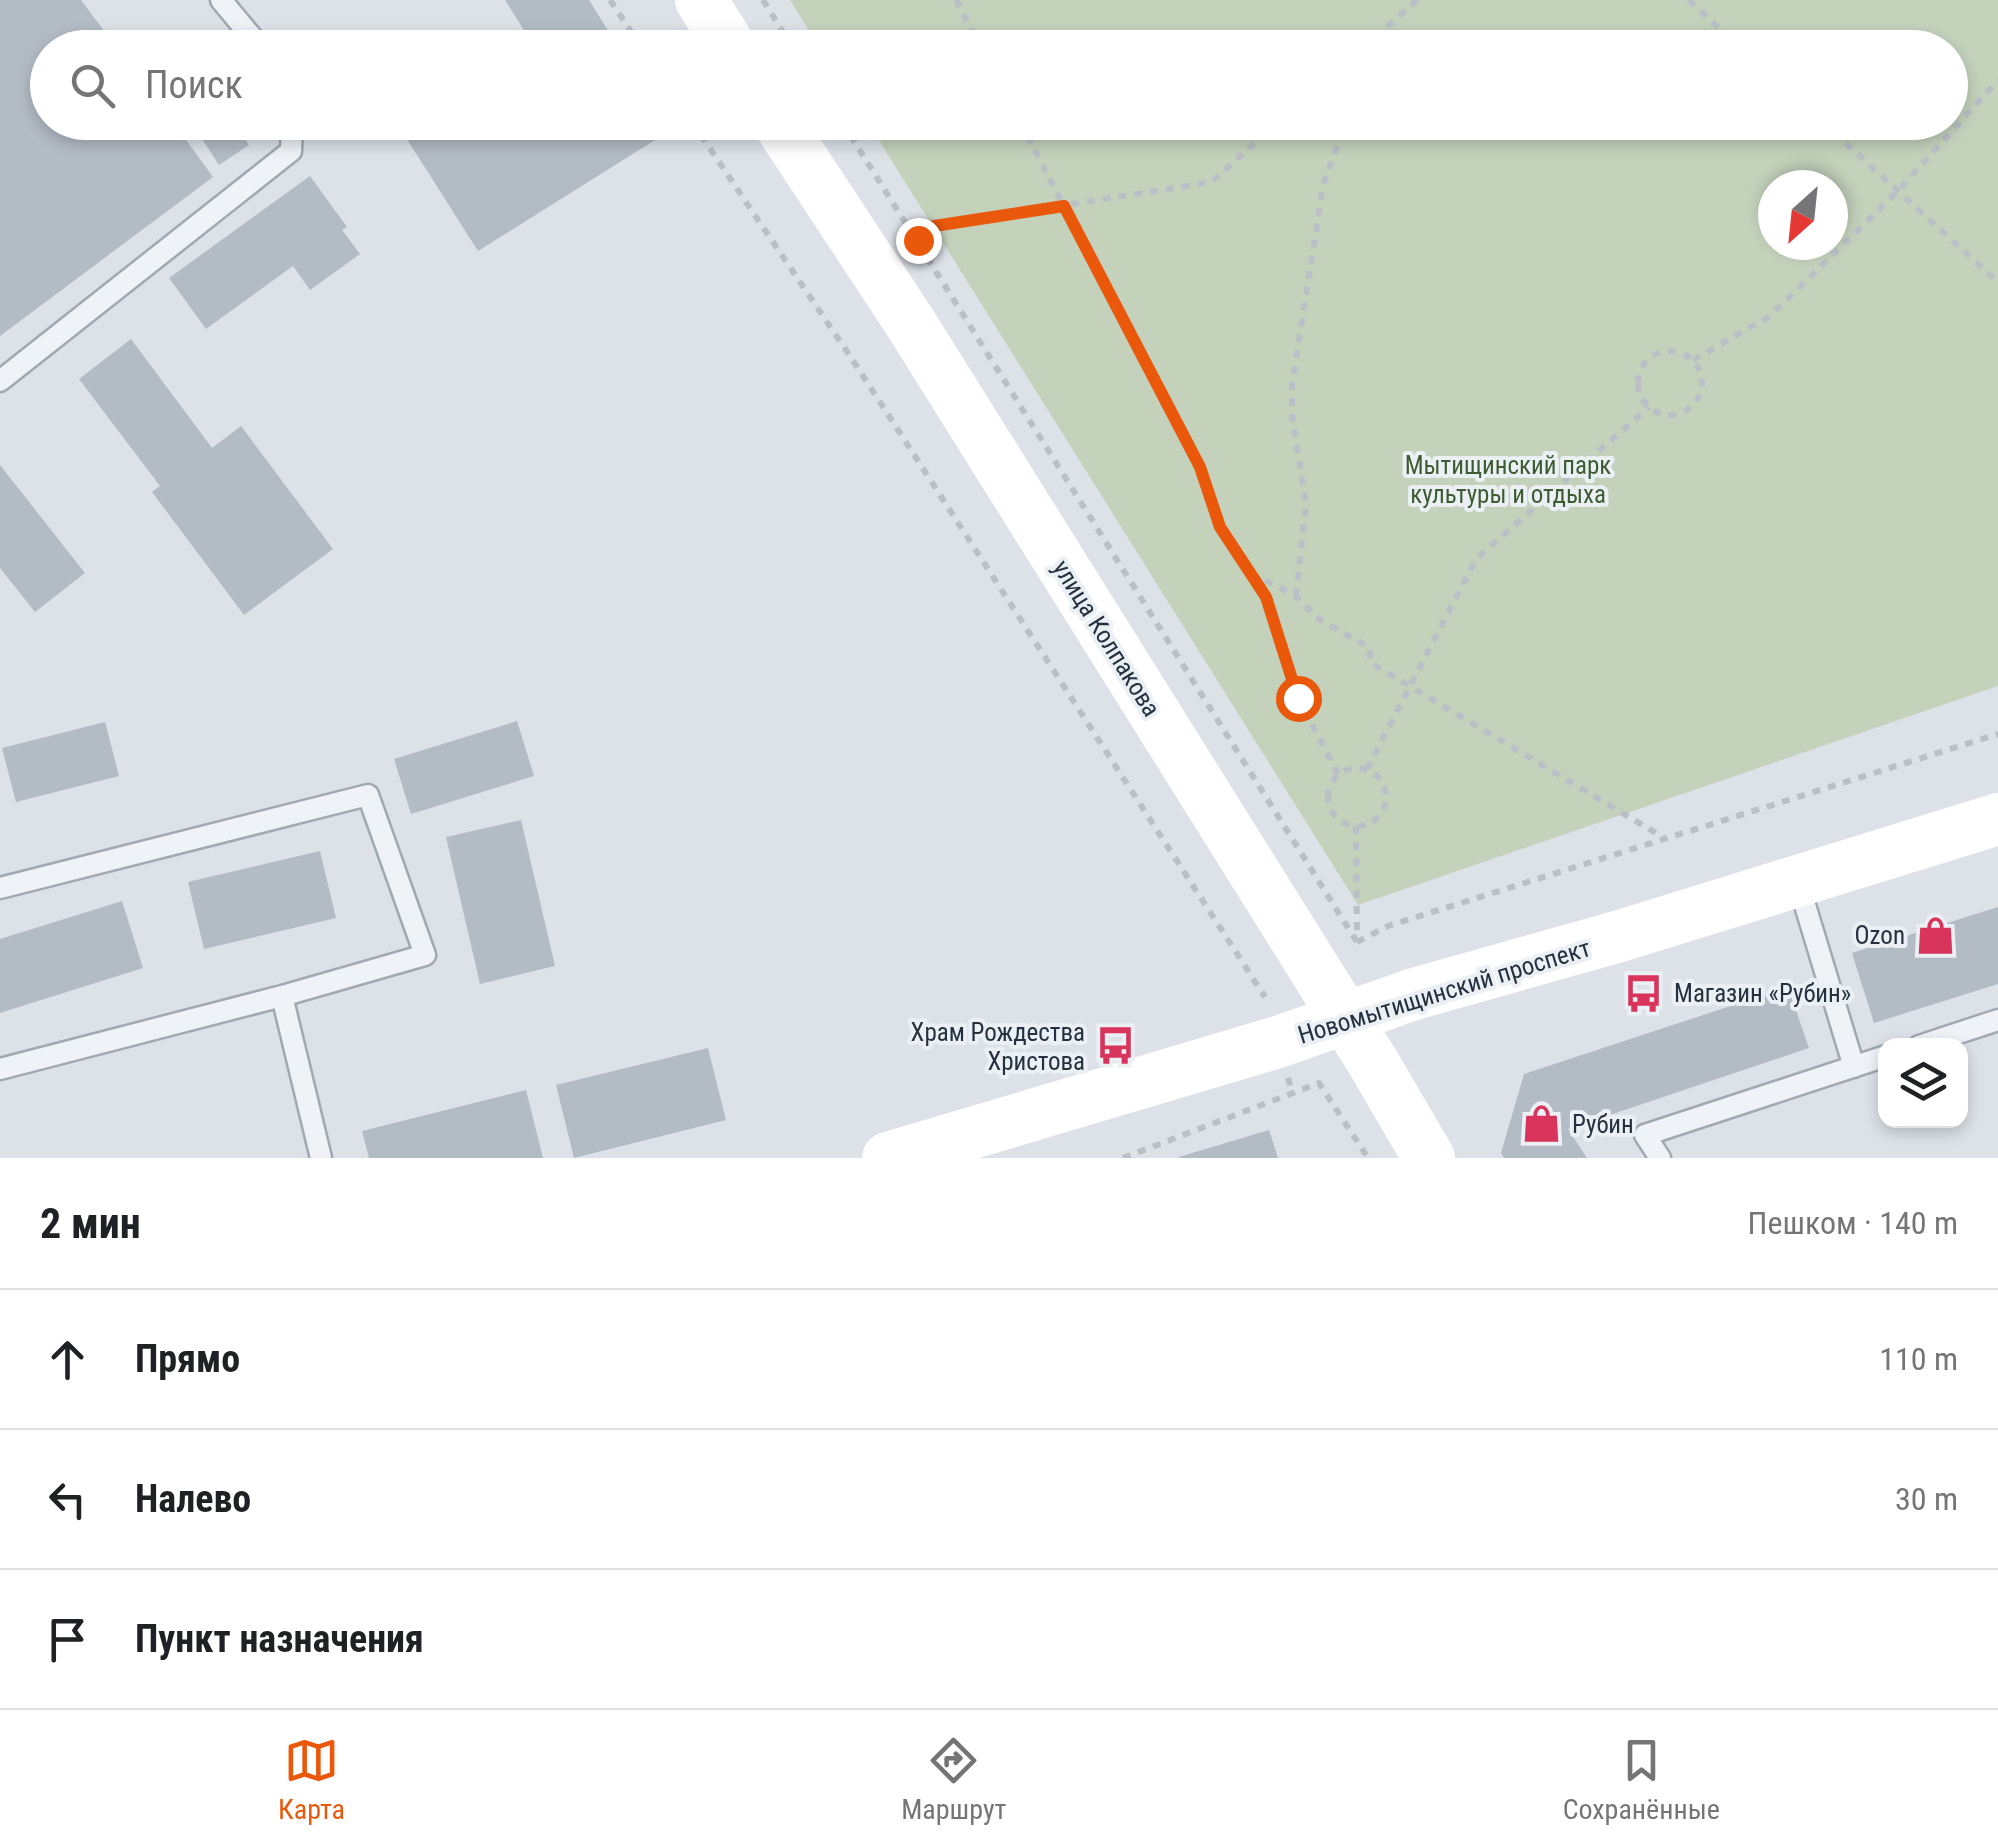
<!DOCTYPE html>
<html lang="ru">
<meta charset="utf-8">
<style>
:root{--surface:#fff;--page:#f6f6f6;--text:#202124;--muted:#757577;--line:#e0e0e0;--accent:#ea580c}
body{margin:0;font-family:"Roboto Condensed",sans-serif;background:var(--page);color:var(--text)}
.controls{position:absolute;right:30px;bottom:30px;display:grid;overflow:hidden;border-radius:20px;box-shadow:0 5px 15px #0003}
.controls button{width:90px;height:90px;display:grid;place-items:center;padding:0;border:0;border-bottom:2px solid var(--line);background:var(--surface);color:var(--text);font:50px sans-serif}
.compass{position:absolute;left:1758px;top:170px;width:90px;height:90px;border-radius:50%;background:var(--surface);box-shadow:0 5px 15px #0003;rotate:207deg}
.stop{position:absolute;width:30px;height:30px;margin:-22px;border:8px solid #ea580c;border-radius:50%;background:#fff}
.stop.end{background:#ea580c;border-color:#fff;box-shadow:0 2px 10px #0008}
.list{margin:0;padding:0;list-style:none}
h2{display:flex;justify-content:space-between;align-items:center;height:130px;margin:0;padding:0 40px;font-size:42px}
h2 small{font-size:32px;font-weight:400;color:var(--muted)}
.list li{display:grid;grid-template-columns:65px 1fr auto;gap:30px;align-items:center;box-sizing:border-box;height:140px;padding:0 40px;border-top:2px solid var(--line)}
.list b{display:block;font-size:38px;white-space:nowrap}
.list em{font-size:32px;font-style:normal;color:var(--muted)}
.icon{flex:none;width:55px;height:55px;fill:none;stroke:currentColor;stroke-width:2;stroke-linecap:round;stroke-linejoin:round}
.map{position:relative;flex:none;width:1998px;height:1158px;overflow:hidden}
.search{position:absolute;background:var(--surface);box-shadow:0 5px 15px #0003;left:30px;right:30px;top:30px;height:110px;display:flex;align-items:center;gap:25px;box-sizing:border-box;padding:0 35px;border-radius:55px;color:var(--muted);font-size:38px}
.sheet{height:550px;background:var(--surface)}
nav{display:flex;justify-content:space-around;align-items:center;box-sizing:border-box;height:140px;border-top:2px solid var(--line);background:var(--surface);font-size:28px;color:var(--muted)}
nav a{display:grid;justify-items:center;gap:5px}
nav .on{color:var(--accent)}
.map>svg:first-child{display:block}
</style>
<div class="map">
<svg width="1998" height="1158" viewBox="0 0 1998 1158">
<rect width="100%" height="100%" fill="#dce2e8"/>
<path fill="#c4d2bc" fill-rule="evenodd" d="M790,0H1998V686L1358,905L868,123L1950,122V48H820ZM1773,185H1833V245H1773Z"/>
<path fill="#b3bbc5" d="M0,0H81L117,48H48V122H173L213,177L0,336Z
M505,0H589L619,48H535Z
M196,122H234L249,145L219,165L193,125Z
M396,122H524L532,135L551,122H666L671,130L478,251Z
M310,176L347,227L342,230L360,254L310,290L293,266L206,329L169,278Z
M131,339L212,448L241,426L333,549L244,615L152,492L160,486L79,379Z
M0,465L85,573L35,612L0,568Z
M517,721L534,776L411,814L394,759Z
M105,722L119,776L16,802L2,748Z
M521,820L555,966L480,984L446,837Z
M320,851L336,918L204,949L188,882Z
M122,901L143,968L0,1013V939Z
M1998,907V984L1874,1023L1852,953Z
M1788,987L1809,1048L1568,1129L1587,1158H1504L1501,1153L1524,1074Z
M708,1048L726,1120L574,1158L556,1085Z
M526,1090L543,1158H369L362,1131Z
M1269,1130L1278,1158H1179V1157Z"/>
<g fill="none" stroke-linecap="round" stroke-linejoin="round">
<defs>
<path id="lane" d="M221,0L261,48
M0,381L291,151L292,122
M1798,882L1854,1067
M0,888L368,795L425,955L282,996
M1919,1046L1998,1020
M0,1069L282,996L321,1158
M1660,1158L1645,1135L1886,1056"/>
</defs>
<use href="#lane" stroke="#a1a9b2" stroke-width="25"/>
<path stroke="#bac0c6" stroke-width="6" stroke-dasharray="8 8" stroke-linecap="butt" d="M610,0L642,48
M763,0L793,48
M956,0L981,48
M1689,0L1740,48
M1363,48L1417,0
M692,122L852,359L1265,997
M842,122L1357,942
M1020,122L1200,467L1220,527L1266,597L1298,698L1338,774
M1822,122L1998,282
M918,240L934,226L1211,182L1279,122
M1638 383a32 32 0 1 1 64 0a32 32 0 1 1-64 0Z
M1693,360L1770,316L1897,192L1998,80
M1251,573L1296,596L1320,620L1369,647L1371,663L1666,839
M1296,596L1306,505L1292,415V386L1323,185L1346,122
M1328 797a29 29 0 1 1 58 0a29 29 0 1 1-58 0Z
M1367,769L1476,559L1649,407
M1356,826L1357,941
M1357,942L1388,926L1998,734
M1288,1078L1293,1095
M1123,1158L1319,1083L1368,1158"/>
<use href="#lane" stroke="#eff2f6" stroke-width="20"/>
<path stroke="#fff" stroke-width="52" d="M701,0L731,48
M778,122L911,324L1374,1064L1429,1158
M888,1158L1278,1042L1414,994L1620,936L1998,819"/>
</g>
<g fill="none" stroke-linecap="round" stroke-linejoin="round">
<path stroke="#ea580c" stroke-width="12" d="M918,240L934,226L1064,206L1200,467L1220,527L1266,597L1298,698"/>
</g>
<defs>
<symbol id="shop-bare" viewBox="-9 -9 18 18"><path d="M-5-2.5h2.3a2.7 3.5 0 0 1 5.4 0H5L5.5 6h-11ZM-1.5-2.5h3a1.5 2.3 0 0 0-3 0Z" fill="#d9355c" stroke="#ebf0f5" stroke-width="2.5" paint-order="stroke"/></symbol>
<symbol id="bus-bare" viewBox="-9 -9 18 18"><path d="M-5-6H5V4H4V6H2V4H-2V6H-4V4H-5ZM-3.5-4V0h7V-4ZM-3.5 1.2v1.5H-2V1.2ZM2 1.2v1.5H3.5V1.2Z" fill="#d9355c" stroke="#ebf0f5" stroke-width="2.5" paint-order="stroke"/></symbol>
</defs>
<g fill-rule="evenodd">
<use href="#shop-bare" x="1908" y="908" width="55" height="55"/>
<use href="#bus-bare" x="1616" y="966" width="55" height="55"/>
<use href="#bus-bare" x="1088" y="1018" width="55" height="55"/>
<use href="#shop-bare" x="1514" y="1096" width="55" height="55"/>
</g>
<g text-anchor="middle" stroke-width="8" stroke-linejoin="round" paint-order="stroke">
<g font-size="25" fill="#3d5c31" stroke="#ebf0f5">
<text x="1508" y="474">Мытищинский парк<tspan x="1508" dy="29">культуры и отдыха</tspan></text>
</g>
<g font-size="25" fill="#25313f" stroke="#ebf0f5">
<text transform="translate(1107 638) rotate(58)" y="9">улица Колпакова</text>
<text transform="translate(1444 991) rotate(-17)" y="9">Новомытищинский проспект</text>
</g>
<g font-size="25" fill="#25313f" stroke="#ebf0f5" text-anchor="end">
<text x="1905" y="944">Ozon</text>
<text x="1674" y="1002" text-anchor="start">Магазин «Рубин»</text>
<text x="1085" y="1041">Храм Рождества<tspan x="1085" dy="29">Христова</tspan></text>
<text x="1572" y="1133" text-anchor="start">Рубин</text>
</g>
</g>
</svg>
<div class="controls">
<button><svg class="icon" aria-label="layers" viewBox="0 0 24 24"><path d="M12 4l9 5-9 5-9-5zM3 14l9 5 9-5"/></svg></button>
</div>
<svg class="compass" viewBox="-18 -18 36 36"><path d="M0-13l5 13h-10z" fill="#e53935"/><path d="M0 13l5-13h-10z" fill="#757577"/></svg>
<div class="stop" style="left:1298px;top:698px"></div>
<div class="stop end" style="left:918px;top:240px"></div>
<div class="search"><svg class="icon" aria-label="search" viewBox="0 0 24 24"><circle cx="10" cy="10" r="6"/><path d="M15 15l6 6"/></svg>Поиск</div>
</div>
<section class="sheet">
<h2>2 мин<small>Пешком · 140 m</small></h2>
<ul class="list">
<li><svg class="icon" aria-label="ahead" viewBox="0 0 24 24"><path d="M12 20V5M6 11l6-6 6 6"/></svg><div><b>Прямо</b></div><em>110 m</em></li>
<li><svg class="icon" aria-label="left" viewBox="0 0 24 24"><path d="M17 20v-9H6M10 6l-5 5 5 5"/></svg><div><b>Налево</b></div><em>30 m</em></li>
<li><svg class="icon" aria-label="arrive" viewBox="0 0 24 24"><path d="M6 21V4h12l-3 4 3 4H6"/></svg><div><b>Пункт назначения</b></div></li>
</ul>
</section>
<nav>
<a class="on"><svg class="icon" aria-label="map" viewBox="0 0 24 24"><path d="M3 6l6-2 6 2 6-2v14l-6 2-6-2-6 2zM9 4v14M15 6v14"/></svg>Карта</a>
<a><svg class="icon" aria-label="directions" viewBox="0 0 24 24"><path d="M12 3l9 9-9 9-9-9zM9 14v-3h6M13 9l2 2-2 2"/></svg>Маршрут</a>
<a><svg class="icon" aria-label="saved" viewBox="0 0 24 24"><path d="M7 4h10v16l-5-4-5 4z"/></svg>Сохранённые</a>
</nav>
